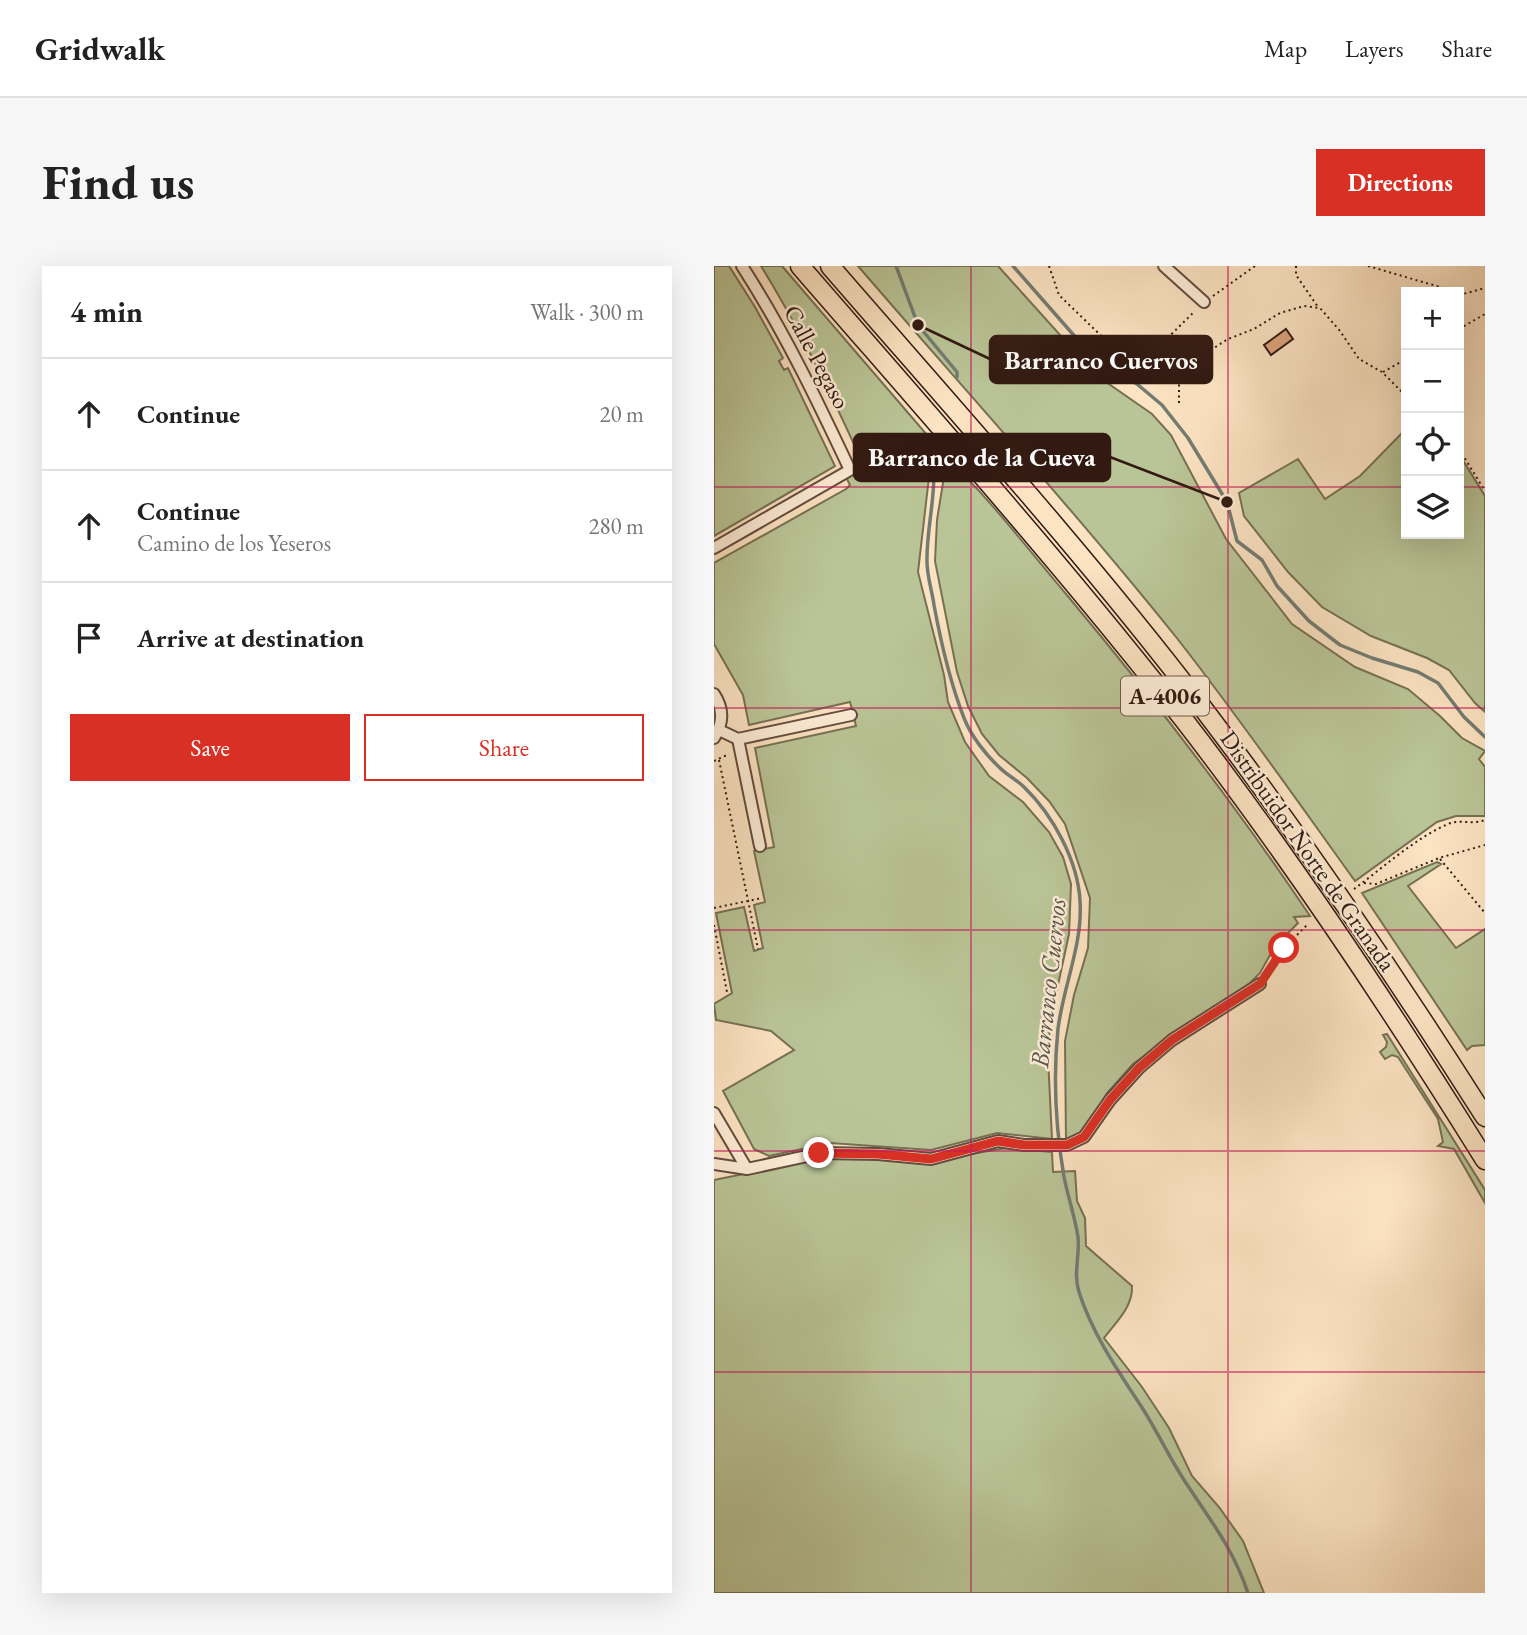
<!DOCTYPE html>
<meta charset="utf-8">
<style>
:root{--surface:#fff;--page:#f6f6f6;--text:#222;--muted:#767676;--line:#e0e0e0;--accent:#d93025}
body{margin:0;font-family:"EB Garamond",serif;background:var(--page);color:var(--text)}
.controls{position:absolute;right:21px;top:21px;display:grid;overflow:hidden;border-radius:0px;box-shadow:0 7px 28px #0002}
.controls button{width:63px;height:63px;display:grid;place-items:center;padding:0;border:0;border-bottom:2px solid var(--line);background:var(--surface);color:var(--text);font:35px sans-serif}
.stop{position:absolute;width:21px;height:21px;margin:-16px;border:5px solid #d93025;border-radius:50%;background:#fff}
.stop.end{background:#d93025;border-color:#fff;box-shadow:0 2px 7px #0008}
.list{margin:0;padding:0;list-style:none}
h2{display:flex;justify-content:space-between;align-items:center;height:91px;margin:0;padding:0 28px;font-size:30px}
h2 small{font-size:23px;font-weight:400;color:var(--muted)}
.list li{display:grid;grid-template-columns:46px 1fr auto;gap:21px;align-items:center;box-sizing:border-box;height:112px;padding:0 28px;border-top:2px solid var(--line)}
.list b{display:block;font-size:26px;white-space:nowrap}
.list p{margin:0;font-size:23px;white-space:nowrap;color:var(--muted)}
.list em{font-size:23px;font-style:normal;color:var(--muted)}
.actions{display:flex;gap:14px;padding:21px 28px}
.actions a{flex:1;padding:16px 0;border:2px solid var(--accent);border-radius:0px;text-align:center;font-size:24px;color:var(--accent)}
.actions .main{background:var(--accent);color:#fff}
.icon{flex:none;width:38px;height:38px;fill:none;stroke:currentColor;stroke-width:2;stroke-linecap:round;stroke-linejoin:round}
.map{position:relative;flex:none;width:771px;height:1327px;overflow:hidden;border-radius:0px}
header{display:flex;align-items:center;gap:42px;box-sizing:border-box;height:98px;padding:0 35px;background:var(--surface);border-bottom:2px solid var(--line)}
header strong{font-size:33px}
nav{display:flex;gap:38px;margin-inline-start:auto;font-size:24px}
.intro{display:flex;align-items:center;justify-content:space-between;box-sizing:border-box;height:168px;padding:0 42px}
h1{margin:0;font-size:49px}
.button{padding:18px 32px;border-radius:0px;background:var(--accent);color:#fff;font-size:24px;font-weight:700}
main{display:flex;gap:42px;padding:0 42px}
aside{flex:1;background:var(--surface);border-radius:0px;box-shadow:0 7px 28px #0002}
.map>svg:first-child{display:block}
</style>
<header>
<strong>Gridwalk</strong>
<nav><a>Map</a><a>Layers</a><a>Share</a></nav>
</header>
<div class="intro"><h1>Find us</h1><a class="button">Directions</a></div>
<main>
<aside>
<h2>4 min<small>Walk · 300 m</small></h2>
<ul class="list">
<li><svg class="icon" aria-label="ahead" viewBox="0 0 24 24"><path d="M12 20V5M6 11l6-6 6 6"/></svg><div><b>Continue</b></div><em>20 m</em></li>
<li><svg class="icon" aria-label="ahead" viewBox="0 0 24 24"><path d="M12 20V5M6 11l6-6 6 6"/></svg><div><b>Continue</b><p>Camino de los Yeseros</p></div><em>280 m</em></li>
<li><svg class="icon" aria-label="arrive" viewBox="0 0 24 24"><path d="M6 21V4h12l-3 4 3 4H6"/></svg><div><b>Arrive at destination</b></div></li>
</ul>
<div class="actions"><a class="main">Save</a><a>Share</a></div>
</aside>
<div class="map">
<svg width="771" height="1327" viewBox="0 0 771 1327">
<rect width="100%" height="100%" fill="#fce3c2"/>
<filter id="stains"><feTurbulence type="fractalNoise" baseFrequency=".00286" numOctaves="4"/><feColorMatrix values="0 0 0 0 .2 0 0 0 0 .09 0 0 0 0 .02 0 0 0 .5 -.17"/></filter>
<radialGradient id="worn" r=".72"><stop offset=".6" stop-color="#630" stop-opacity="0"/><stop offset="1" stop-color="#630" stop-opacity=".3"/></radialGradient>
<path fill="#bac597" stroke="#767054" stroke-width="2" d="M0,0H15L41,41L69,92L65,95L70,104L74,102L121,200L0,270Z
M47,0H68L220,177L224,189L212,191L215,211L204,306L230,409L234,436L251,476L275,510L309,536L335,566L349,591L357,618L355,668L336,756L334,791L338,873L283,867L217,884L116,877L55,890L40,883L9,825L80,784L57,765L2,754L0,738L18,727L2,647L30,641L40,685L49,682L40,639L51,636L40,585L60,581L41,482L142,460L136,436L35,459L29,429L0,378V297L132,223L136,219L132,211L148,196C118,129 86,63 47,0Z
M144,0H284L382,109L438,148L457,169L512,273L578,358L641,401L694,423L726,450L748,472L771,485L765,493L771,501V550H742L723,556L641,615C582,533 524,450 462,371C360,244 250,123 144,0Z
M692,163V268H745V188L771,230V446L761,437L735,404L713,392L657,370L608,341L574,306L530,250L525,227L584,193L611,233L646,210Z
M233,192C276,233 313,282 352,328C438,431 521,538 596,650L580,651L584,657L561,680L546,707L529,724L452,774L419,798L393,827L374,860L366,868L352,875L351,775L360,729L374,682L376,632L351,558L335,535L313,512L285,489L268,468L254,440L243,406L221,295L223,254Z
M723,596L727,598L694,620L742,682L771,663V779L758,780L753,784L648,627Z
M673,768L771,924V937L740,883L724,880L729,876L724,853L684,791L678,789L671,793L666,786L672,781L673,776L669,769Z
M292,882L338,886L339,906L361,905L363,935L371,952L372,980L418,1020C419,1041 402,1056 390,1072L428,1121L455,1162L478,1210L505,1241L529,1275L550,1327H0V914L117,890L228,893Z"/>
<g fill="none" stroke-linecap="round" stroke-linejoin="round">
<path stroke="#737c72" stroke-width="3.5" d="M182,0L204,59L243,106V111
M299,0L371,82L394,101L423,118L448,139L474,172L513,236L523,275L548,294L563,320L595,355L626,379L658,392L704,406L724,417L750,451L771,471
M218,192C224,224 212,262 213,296C213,310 218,325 220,339C227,377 236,416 250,452C257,470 272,489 286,502C293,509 303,514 310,521C339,549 364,595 366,635C369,678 349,721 344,763C339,811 342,864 350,911C354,931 361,951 364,971C366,990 359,1007 365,1026C378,1067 404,1105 427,1140C444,1166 456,1194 474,1220C499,1258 519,1283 534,1327"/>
</g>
<path fill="#dca37b" stroke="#321a12" stroke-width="2" d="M572,63L579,73L557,89L550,79Z"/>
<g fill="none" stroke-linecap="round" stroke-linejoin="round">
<defs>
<path id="street" d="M450,0L490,36
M0,282L136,204C103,134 70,65 28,0
M0,428C10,443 9,458 0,472
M5,464L24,473L46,580
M24,473L137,449
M0,847L33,903
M0,898L33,903L107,887L164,888L217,893L284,875L310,879H353L370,871L396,834L425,802L458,774L546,718"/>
<path id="primary" d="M86,0C216,150 348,298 470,454C579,595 677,743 771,894
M116,0C240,143 370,287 485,437C587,571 681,709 771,851"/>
</defs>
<use href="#street" stroke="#644c3e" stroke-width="14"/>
<use href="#primary" stroke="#321a12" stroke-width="21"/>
<path stroke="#321a12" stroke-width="2" stroke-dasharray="2 3.5" stroke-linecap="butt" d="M335,0L345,29L410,92L431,101L490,87
M582,0V9L604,41
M654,0L743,26
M745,27L749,28L771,22
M499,30L541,0
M745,63L771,48
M426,99L481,45
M669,106L692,93
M465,137V116L492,87L514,73L540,63L566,47L590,40L606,42L626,65L645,93L668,106L692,130
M745,183L771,225
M5,494L44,683
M0,495L15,488
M726,593L771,647
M650,617L662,618L725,592L771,579
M640,623C670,601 700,573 734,558C746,553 759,559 771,554
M0,642L48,632
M0,659L13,726
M553,708L570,682L594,658"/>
<use href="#street" stroke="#fdedd7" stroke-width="10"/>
<use href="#primary" stroke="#fce3c2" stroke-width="18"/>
</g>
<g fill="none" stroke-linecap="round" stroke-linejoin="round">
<path stroke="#d93025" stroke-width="9" d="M105,887L164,888L217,893L284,875L310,879H353L370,871L396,834L425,802L458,774L546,718L570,682"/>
</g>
<path fill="none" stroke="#c2185b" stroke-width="2" stroke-opacity="0.55" d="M257,0V1327M514,0V1327M0,221H692M745,221H771M0,442H771M0,664H771M0,885H771M0,1106H771"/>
<g text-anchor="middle" stroke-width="5" stroke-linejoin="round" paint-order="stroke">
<rect fill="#fdedd7" stroke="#6f594d" stroke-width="2" x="407" y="410.5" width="88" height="39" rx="5"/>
<g font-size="23" font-weight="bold" fill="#321a12">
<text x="451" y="438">A-4006</text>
</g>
<g font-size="24" fill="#321a12" stroke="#fdedd7">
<text transform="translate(103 91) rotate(62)" y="8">Calle Pegaso</text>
<text transform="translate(594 585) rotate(55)" y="8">Distribuidor Norte de Granada</text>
</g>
<g font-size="26" font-style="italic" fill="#58534a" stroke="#fdedd7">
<text transform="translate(334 717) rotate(-84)" y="9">Barranco Cuervos</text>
</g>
</g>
<path fill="none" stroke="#321a12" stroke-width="2.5" d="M204 59L276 93M513 236L396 191"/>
<g fill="#321a12" stroke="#fdedd7" stroke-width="2.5">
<circle cx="204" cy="59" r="7"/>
<circle cx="513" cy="236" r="7"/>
</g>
<g fill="#321a12" stroke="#321a12" stroke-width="2.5">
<rect x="276" y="70" width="222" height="47" rx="7"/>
<rect x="140" y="168" width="256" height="47" rx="7"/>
</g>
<g font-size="26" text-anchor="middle" font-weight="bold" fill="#fff">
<text x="387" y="103">Barranco Cuervos</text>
<text x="268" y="200">Barranco de la Cueva</text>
</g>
<rect width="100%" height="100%" filter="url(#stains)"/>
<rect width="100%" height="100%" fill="url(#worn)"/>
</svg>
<div class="controls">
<button>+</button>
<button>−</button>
<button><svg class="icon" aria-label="locate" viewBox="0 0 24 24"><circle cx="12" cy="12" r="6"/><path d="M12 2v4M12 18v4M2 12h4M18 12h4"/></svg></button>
<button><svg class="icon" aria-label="layers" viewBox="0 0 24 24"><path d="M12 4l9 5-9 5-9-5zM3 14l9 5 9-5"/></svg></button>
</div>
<div class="stop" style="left:570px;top:682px"></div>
<div class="stop end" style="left:105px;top:887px"></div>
</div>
</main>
